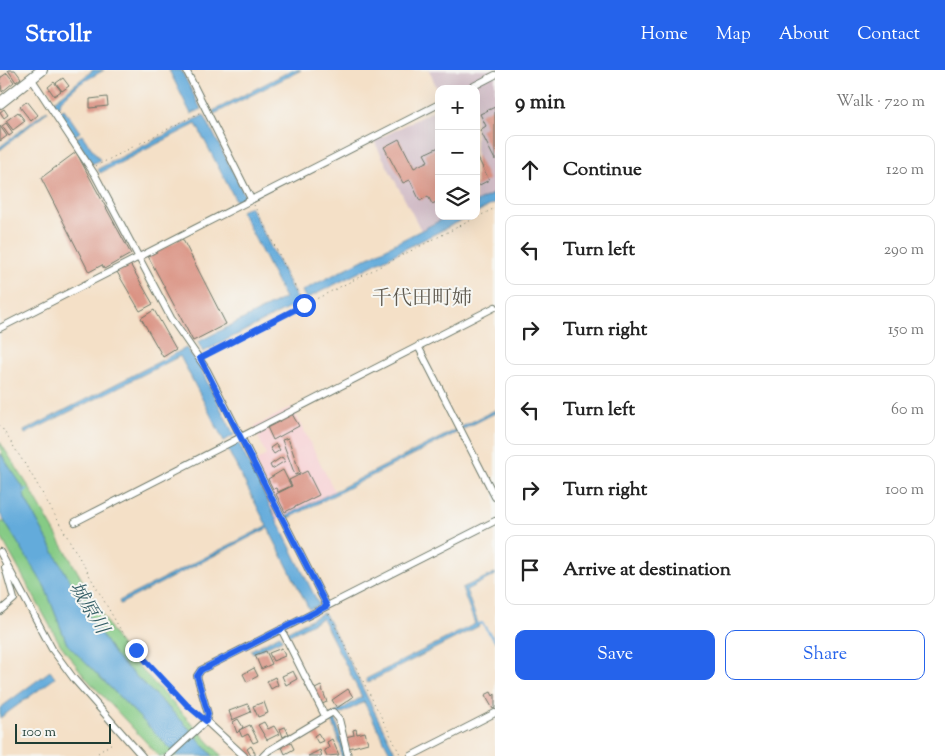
<!DOCTYPE html>
<meta charset="utf-8">
<style>
:root{--surface:#fff;--page:#f2f2f2;--text:#222;--muted:#767676;--line:#e0e0e0;--accent:#2563eb}
body{margin:0;font-family:"Sorts Mill Goudy","Noto Serif JP",serif;background:var(--page);color:var(--text)}
.controls{position:absolute;right:15px;top:15px;display:grid;overflow:hidden;border-radius:10px;box-shadow:0 5px 20px #0002}
.controls button{width:45px;height:45px;display:grid;place-items:center;padding:0;border:0;border-bottom:1px solid var(--line);background:var(--surface);color:var(--text);font:25px sans-serif}
.scale{position:absolute;left:15px;bottom:12px;width:96px;box-sizing:border-box;padding-left:5px;border:2px solid #1f3d34;border-top:0;font-size:14px;line-height:18px;white-space:nowrap;color:#1f3d34;-webkit-text-stroke:4px #f6f6f2;paint-order:stroke}
.stop{position:absolute;width:15px;height:15px;margin:-11px;border:4px solid #2563eb;border-radius:50%;background:#fff}
.stop.end{background:#2563eb;border-color:#fff;box-shadow:0 1px 5px #0008}
.list{margin:0;padding:0;list-style:none}
h2{display:flex;justify-content:space-between;align-items:center;height:65px;margin:0;padding:0 20px;font-size:21px}
h2 small{font-size:16px;font-weight:400;color:var(--muted)}
.list li{display:grid;grid-template-columns:32px 1fr auto;gap:15px;align-items:center;box-sizing:border-box;height:70px;margin:0 10px 10px;padding:0 10px;border:1px solid var(--line);border-radius:10px}
.list b{display:block;font-size:19px;white-space:nowrap}
.list em{font-size:16px;font-style:normal;color:var(--muted)}
.actions{display:flex;gap:10px;padding:15px 20px}
.actions a{flex:1;padding:11px 0;border:1px solid var(--accent);border-radius:10px;text-align:center;font-size:18px;color:var(--accent)}
.actions .main{background:var(--accent);color:#fff}
.icon{flex:none;width:28px;height:28px;fill:none;stroke:currentColor;stroke-width:2;stroke-linecap:round;stroke-linejoin:round}
.map{position:relative;flex:none;width:495px;height:686px;overflow:hidden}
header{display:flex;align-items:center;gap:30px;box-sizing:border-box;height:70px;padding:0 25px;background:var(--accent);color:#fff}
header strong{font-size:24px}
nav{display:flex;gap:28px;margin-inline-start:auto;font-size:18px}
main{display:flex}
aside{flex:1;background:var(--surface)}
.map>svg:first-child{display:block}
</style>
<header>
<strong>Strollr</strong>
<nav><a>Home</a><a>Map</a><a>About</a><a>Contact</a></nav>
</header>
<main>
<div class="map">
<svg width="495" height="686" viewBox="0 0 495 686">
<rect width="100%" height="100%" fill="#f6f6f2"/>
<filter id="ink" filterUnits="userSpaceOnUse"><feTurbulence type="fractalNoise" baseFrequency=".02" numOctaves="2"/><feDisplacementMap in="SourceGraphic" scale="10" xChannelSelector="R" yChannelSelector="G"/><feConvolveMatrix kernelMatrix="1 2 1 2 8 2 1 2 1" color-interpolation-filters="sRGB"/></filter>
<filter id="wash" filterUnits="userSpaceOnUse"><feTurbulence type="fractalNoise" baseFrequency=".0096" numOctaves="4" result="noise"/><feDisplacementMap in="SourceGraphic" scale="20" xChannelSelector="R" yChannelSelector="G"/><feGaussianBlur stdDeviation="1.12" result="paint"/><feColorMatrix in="noise" values="0 0 0 0 0 0 0 0 0 0 0 0 0 0 0 0 0 1.4 0 .05"/><feComposite in="paint" operator="in"/></filter>
<g filter="url(#wash)">
<rect width="100%" height="100%" fill="#f4e0c7"/>
<path fill="#f7cfd3" d="M292,337L335,422L275,452L247,397L266,385L254,357Z"/>
<path fill="#d2bdc7" d="M429,0H495V124L476,134V19H439V23Z
M439,38V146H453L422,162L374,71Z"/>
<path fill="#86cb85" stroke="#52845c" d="M0,372L29,417L115,567L128,585L222,686H213L184,653L116,587L89,546L25,429C22,406 0,395 0,372Z
M0,452H5L45,517L67,574L178,686H159L85,607L60,574L0,465Z"/>
<path fill="#64abdb" stroke="#427488" d="M93,0H104L79,14L61,30L60,35L56,38L53,32Z
M169,0H181L201,39L191,44Z
M292,0H301L214,44L213,41Z
M64,39L80,62L74,66L59,42Z
M47,40L48,41L0,80V77Z
M204,45L245,126L236,131L196,54L100,103L98,99Z
M82,65L100,90L92,94L76,68Z
M495,123V133L476,143V132Z
M250,136L299,233L203,282L198,272L285,228L241,141Z
M449,146H470L306,229L302,221Z
M186,278L198,294L234,365L224,371L180,286L25,364L24,361Z
M495,340V343L287,449L286,446Z
M238,372L319,535L309,539L268,458L120,534L119,531L267,456L227,378Z
M0,383L23,417L25,429L89,546L116,587L184,653L213,686H178L67,574L45,517L0,444Z
M495,503V505L466,520L479,556L367,613L366,609L475,554L462,518Z
M323,543L325,544L397,686H392L364,632L335,647L346,686H341V678L333,652L322,654V651L362,627L322,548L288,566L286,562Z
M280,565L282,569L253,583L251,580Z
M50,601L55,608L0,648V638Z"/>
<g fill="none" stroke-linecap="round" stroke-linejoin="round">
<path stroke="#64abdb" stroke-width="2" d="M23,423L27,419
M479,554L482,553L495,571"/>
</g>
<g id="blocks">
<path fill="#da9383" d="M8,0H15L21,8L16,12Z
M7,3L14,12L2,22L0,8Z
M63,8L69,16L62,21L56,13Z
M54,12L61,21L54,26L48,17Z
M107,27L108,36L90,38V29Z
M27,31L38,45L31,51L20,37Z
M495,37V90L480,60L486,56L480,44Z
M4,39L8,45L4,48L0,42Z
M18,42L25,51L13,60L6,51Z
M6,53L13,63L9,66L2,56Z
M0,56L7,66L0,71Z
M399,69L414,98L428,91L424,84L439,77V131L432,134L428,126L420,131L410,110L403,113L384,77Z
M76,82L131,184L104,199L102,195L89,202L41,108Z
M476,84L489,110L476,117Z
M182,168L226,254L193,271L148,186Z
M130,194L153,234L140,241L117,202Z
M154,240L176,279L163,287L141,248Z
M292,344L299,356L273,370L267,357Z
M288,368L300,403L295,405L282,370Z
M276,374L280,380L274,384L270,378Z
M282,387L285,391L272,399L270,395Z
M283,400L291,416L278,422L276,418L273,419L268,409Z
M307,401L319,425L285,442L276,424L292,416L289,410Z
M282,578L285,586L273,591L269,583Z
M266,581L272,594L261,599L255,585Z
M254,598L258,606L247,612L243,604Z
M293,601L297,609L286,615L282,606Z
M275,607L278,615L271,619L267,611Z
M321,616L327,632L322,634L313,620Z
M348,619L353,627L337,638L332,630Z
M491,622L493,626L495,624V638L493,639L485,625Z
M264,632L268,643L258,647L253,636Z
M248,634L251,642L232,650L229,641Z
M238,649L243,657L237,663L233,652Z
M264,652L268,659L274,656L279,664L267,670L258,655Z
M250,655L258,671L253,673L248,664L242,667L239,660Z
M285,657L289,664L283,667L280,659Z
M356,659L357,664L365,662L368,673L349,678L345,667L354,665L353,660Z
M318,663L323,671L318,673L314,666Z
M332,669L339,685L327,686L324,680L329,678L327,672Z
M290,671L294,679L285,684L281,675Z
M251,676L255,683V686H251L247,679Z
M320,680L322,686H308Z"/>
</g>
</g>
<g filter="url(#ink)">
<use href="#blocks" fill-opacity="0" stroke="#6a7667" stroke-width="1"/>
<g fill="none" stroke-linecap="round" stroke-linejoin="round">
<defs>
<path id="minor" d="M186,0L251,129
M31,8L95,105L171,248L207,300L327,536
M468,19L495,5
M0,258L439,34
M418,276L495,427
M75,452L495,237
M0,482L52,579L74,609L142,686
M0,541L14,529L5,497
M281,559L325,646
M206,651L244,686
M168,686L206,651L208,644L197,606L201,600L495,451
M263,686L268,681L333,642L339,649L348,686
M411,686L495,643"/>
<path id="trunk" d="M0,33L42,0"/>
</defs>
<use href="#minor" stroke="#6a7667" stroke-width="8"/>
<use href="#trunk" stroke="#6a7667" stroke-width="12"/>
<path stroke="#6a7667" stroke-width="1" stroke-dasharray="1 4" stroke-linecap="butt" d="M96,96L201,42
M254,135L304,234
M206,285L495,138
M0,355L33,407L119,557L136,580L187,635L200,646
M329,544L401,686
M94,686L112,673"/>
<use href="#minor" stroke="#fff" stroke-width="6"/>
<use href="#trunk" stroke="#fff" stroke-width="10"/>
</g>
</g>
<g fill="none" stroke-linecap="round" stroke-linejoin="round" filter="url(#ink)">
<path stroke="#2563eb" stroke-width="6" d="M136,580L187,635L206,651L208,644L197,606L201,600L327,536L200,288L304,235"/>
</g>
<g text-anchor="middle" stroke-width="4" stroke-linejoin="round" paint-order="stroke">
<g font-size="19" font-style="italic" fill="#345e66" stroke="#f6f6f2">
<text transform="translate(90 537) rotate(59)" y="7">城原川</text>
</g>
<g font-size="20" fill="#605b50" stroke="#f6f6f2">
<text x="422" y="234">千代田町姉</text>
</g>
</g>
</svg>
<div class="controls">
<button>+</button>
<button>−</button>
<button><svg class="icon" aria-label="layers" viewBox="0 0 24 24"><path d="M12 4l9 5-9 5-9-5zM3 14l9 5 9-5"/></svg></button>
</div>
<div class="scale">100 m</div>
<div class="stop" style="left:304px;top:235px"></div>
<div class="stop end" style="left:136px;top:580px"></div>
</div>
<aside>
<h2>9 min<small>Walk · 720 m</small></h2>
<ul class="list">
<li><svg class="icon" aria-label="ahead" viewBox="0 0 24 24"><path d="M12 20V5M6 11l6-6 6 6"/></svg><div><b>Continue</b></div><em>120 m</em></li>
<li><svg class="icon" aria-label="left" viewBox="0 0 24 24"><path d="M17 20v-9H6M10 6l-5 5 5 5"/></svg><div><b>Turn left</b></div><em>290 m</em></li>
<li><svg class="icon" aria-label="right" viewBox="0 0 24 24"><path d="M7 20v-9h11M14 6l5 5-5 5"/></svg><div><b>Turn right</b></div><em>150 m</em></li>
<li><svg class="icon" aria-label="left" viewBox="0 0 24 24"><path d="M17 20v-9H6M10 6l-5 5 5 5"/></svg><div><b>Turn left</b></div><em>60 m</em></li>
<li><svg class="icon" aria-label="right" viewBox="0 0 24 24"><path d="M7 20v-9h11M14 6l5 5-5 5"/></svg><div><b>Turn right</b></div><em>100 m</em></li>
<li><svg class="icon" aria-label="arrive" viewBox="0 0 24 24"><path d="M6 21V4h12l-3 4 3 4H6"/></svg><div><b>Arrive at destination</b></div></li>
</ul>
<div class="actions"><a class="main">Save</a><a>Share</a></div>
</aside>
</main>
